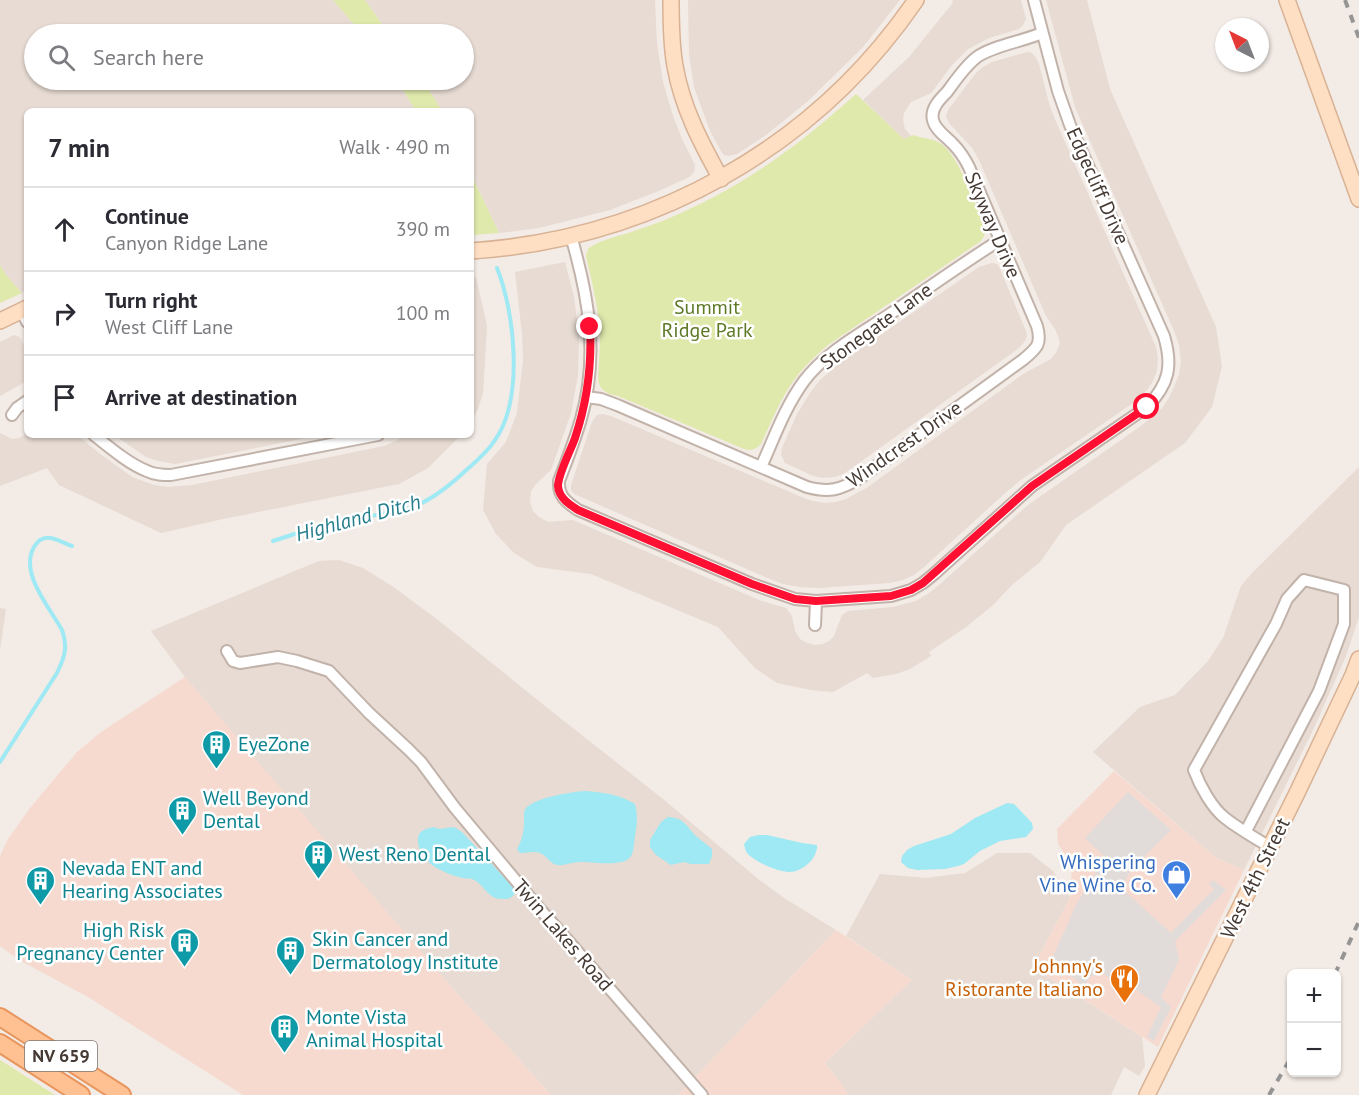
<!DOCTYPE html>
<meta charset="utf-8">
<style>
:root{--surface:#fff;--page:#f7f7f7;--text:#2b2b33;--muted:#7c7c81;--line:#e1e1e2}
body{margin:0;font-family:"PT Sans",sans-serif;background:var(--page);color:var(--text)}
.controls{position:absolute;right:18px;bottom:18px;display:grid;overflow:hidden;border-radius:9px;box-shadow:0 2px 4px #0004}
.controls button{width:54px;height:54px;display:grid;place-items:center;padding:0;border:0;border-bottom:2px solid var(--line);background:var(--surface);color:var(--text);font:30px sans-serif}
.compass{position:absolute;left:1215px;top:18px;width:54px;height:54px;border-radius:50%;background:var(--surface);box-shadow:0 2px 4px #0004;rotate:318deg}
.stop{position:absolute;width:18px;height:18px;margin:-14px;border:4px solid #ff1032;border-radius:50%;background:#fff}
.stop.end{background:#ff1032;border-color:#fff;box-shadow:0 2px 6px #0008}
.list{margin:0;padding:0;list-style:none}
h2{display:flex;justify-content:space-between;align-items:center;height:78px;margin:0;padding:0 24px;font-size:26px}
h2 small{font-size:20px;font-weight:400;color:var(--muted)}
.list li{display:grid;grid-template-columns:39px 1fr auto;gap:18px;align-items:center;box-sizing:border-box;height:84px;padding:0 24px;border-top:2px solid var(--line)}
.list b{display:block;font-size:22px;white-space:nowrap}
.list p{margin:0;font-size:20px;white-space:nowrap;color:var(--muted)}
.list em{font-size:20px;font-style:normal;color:var(--muted)}
.icon{flex:none;width:33px;height:33px;fill:none;stroke:currentColor;stroke-width:2;stroke-linecap:round;stroke-linejoin:round}
.map{position:relative;flex:none;width:1359px;height:1095px;overflow:hidden}
.search{position:absolute;background:var(--surface);box-shadow:0 2px 4px #0004;left:24px;top:24px;width:450px;height:66px;display:flex;align-items:center;gap:15px;box-sizing:border-box;padding:0 21px;border-radius:33px;color:var(--muted);font-size:22px}
.panel{position:absolute;background:var(--surface);box-shadow:0 2px 4px #0004;left:24px;top:108px;width:450px;height:330px;border-radius:9px}
.map>svg:first-child{display:block}
</style>
<div class="map">
<svg width="1359" height="1095" viewBox="0 0 1359 1095">
<rect width="100%" height="100%" fill="#f3ebe5"/>
<path fill="#e7dbd3" d="M0,0H333L362,34H34V80H397L416,111H27V288L22,293L6,275L0,265Z
M365,0H655L657,44L663,82L672,113L682,139L695,165L694,172L689,177L661,190L610,210L539,228L499,233L471,174V111H442L423,80H464V34H389Z
M688,0H900L863,47L808,101L766,135L737,154L728,156L724,155L721,151L710,131L694,87L689,54Z
M953,0H1021L1026,19L1023,25L1019,29L989,38L968,49L952,65L931,93L911,102L904,113L903,120L905,129L911,136L904,139L863,100L909,57L952,4Z
M1046,0H1087L1110,89L1216,327L1222,366L1212,407L1185,443L1066,525L1040,562L1013,584L992,606L966,627L929,652L931,656L910,669L896,674L873,678L867,673L833,692L811,690L777,683L755,668L718,627L591,574L537,567L514,553L496,534L483,510L487,464L506,442L517,413L523,360L522,334L515,272L565,262L574,297L579,337L578,375L571,413L551,470L536,484L531,491L530,502L533,511L539,517L548,522L573,520L759,600L786,608L792,616L795,631L800,639L807,643L815,645L823,644L829,641L834,636L842,615L848,611L893,607L916,601L926,595L938,586L1028,505L1141,426L1162,408L1169,398L1179,375L1181,362L1179,345L1175,333L1075,107Z
M1027,52L1032,53L1036,58L1039,64L1050,107L1057,124L1156,347L1158,358L1157,370L1153,381L1147,390L1139,399L1022,479L1004,494L923,568L914,575L903,580L890,583L818,588L800,587L783,584L765,577L574,494L571,490V485L592,422L597,415L603,414L611,416L804,498L813,501L825,503L836,502L846,499L868,487L1023,374L1051,359L1056,353L1060,344L1058,336L1055,329L1046,316L980,162L973,149L949,123L946,116L948,110L976,73L983,67L992,62Z
M992,263L997,264L1000,269L1026,331L1027,336L1025,341L1019,348L845,473L835,477L823,478L813,476L785,463L781,455L782,448L797,414L810,393L820,380L840,363L979,267Z
M476,277L487,326L483,393L478,409L471,421V278Z
M14,335L18,336L21,339L27,353V381L0,396V342Z
M0,433L12,439L19,438L27,434L77,435L99,453L132,477L154,485L168,487L192,485L384,446L396,441L406,435H461L428,468L399,484L223,519L161,533L59,485L47,468L0,486Z
M114,435H321L175,464L158,461L146,457Z
M1359,467V617L1346,656L1314,728L1244,870L1215,857L1093,752L1140,707L1175,695L1208,661L1223,638L1241,586L1251,574Z
M339,560L363,568L392,586L438,620L550,710L663,799L757,878L784,898L836,930L678,1095H551L507,1046L468,1006L316,831L185,677L151,631L319,561Z
M0,608L6,609L0,650Z
M997,853H1030L1053,871L1070,898L1033,967L1142,1037L1145,1066L1139,1076L1124,1067L1111,1095H846L848,1093L825,1063L912,980L846,936L880,874L926,878L965,873Z"/>
<path fill="#f6dacf" d="M185,677L468,1006L507,1046L551,1095H243L88,997L19,960L0,946V856L8,839L30,808L77,752L101,732Z
M1114,771L1215,857L1244,870L1158,1047L1033,967L1070,898L1072,865L1058,844L1057,829Z
M836,930L912,980L825,1063L848,1093L846,1095H678Z"/>
<path fill="#e0e9ac" d="M333,0H365L389,34H362Z
M397,80H423L442,111H416Z
M856,94L904,139L913,135C920,138 928,138 936,141C957,148 976,207 985,228V234L981,241L828,345C814,357 800,370 790,386C778,404 770,425 761,444C755,450 751,451 744,449L618,396L609,394L603,390L600,386L598,380L600,344L599,320L594,291L586,256L588,249C598,240 621,236 634,231C656,224 678,215 698,205C758,176 807,138 856,94Z
M471,174L499,233L473,235L471,231Z
M0,265L6,275L22,293L0,303Z
M0,1060L55,1095H0Z"/>
<path fill="#e1dcda" d="M1128,792L1171,830L1131,870L1121,888L1171,933L1214,889L1209,884L1213,880L1226,890L1175,941L1179,960L1161,997L1171,1007L1154,1041L1147,1037L1161,1007L1128,984L1129,979L1118,971L1112,979L1100,972L1090,977L1084,986L1051,961L1077,903L1105,857L1085,838Z"/>
<path fill="#9ee9f3" d="M585,791C602,792 621,795 635,804C638,815 637,825 635,836C634,842 634,849 632,854C627,869 592,861 580,862C572,862 564,866 557,865C551,864 547,857 542,854C535,850 528,853 520,853L517,849C522,840 524,832 524,822C524,819 524,815 524,812C527,798 572,792 585,791Z
M1007,803L1014,804L1032,823L1033,829L1026,837L1000,841L980,851L964,864L958,866L945,869L917,870L908,868L901,862L902,856L907,850L914,846L951,834L975,818Z
M668,817C685,818 686,826 696,836C701,840 707,845 712,849V856L709,864H691L684,862L671,865L656,855L650,847V840L661,822Z
M433,827L440,829L454,827L462,832L514,888L515,893C512,898 509,899 503,899C486,899 486,885 472,879C469,878 467,879 463,878C445,874 419,863 418,841C417,831 425,829 433,827Z
M758,835H767L802,843L817,845C818,858 803,872 789,872C779,872 758,863 750,856C746,853 745,849 744,844L750,837Z"/>
<g fill="none" stroke-linecap="round" stroke-linejoin="round">
<path stroke="#9ee9f3" stroke-width="4" d="M273,541C302,531 331,523 361,518C377,514 394,513 410,508C430,501 448,487 463,473C474,463 487,453 495,440C524,399 515,313 497,268
M0,762L57,673C65,656 68,648 62,630C50,608 19,573 34,547C44,530 58,541 72,546"/>
<defs>
<path id="street" d="M571,236C589,298 599,356 581,419C575,440 567,460 559,481C558,496 566,502 578,510L752,584L795,599L816,601L891,596L911,590L923,583L934,574L1032,486L1147,407C1169,384 1173,366 1164,336L1070,125L1058,91L1034,0
M22,311L27,322
M586,397L601,399L617,405L807,487C829,493 840,490 860,478L1024,359C1037,348 1042,344 1037,326L969,167C965,159 960,151 953,144C947,137 935,130 933,120C930,109 940,99 947,92C956,80 965,66 977,57C992,46 1024,41 1042,33
M12,415L17,408L27,401
M94,435C109,447 129,464 147,471C155,475 163,475 171,475L378,435
M761,467C774,438 785,407 804,381C826,352 860,334 890,314C927,289 963,263 1000,240
M815,625L816,601
M227,651L233,661L240,663L278,657L297,661L329,671L369,713L408,749L421,762L455,808L538,907L570,943L702,1095
M1246,831L1319,691L1344,624V590L1304,580L1287,599L1276,624L1194,770C1200,786 1212,808 1225,818C1239,829 1255,838 1270,847"/>
<path id="secondary" d="M671,0C671,22 671,44 675,66C682,107 701,143 721,179
M1287,0L1359,199
M471,251C651,239 814,149 916,0
M0,321L27,308
M1147,1095L1297,793L1353,675L1359,659"/>
<path id="primary" d="M0,1017L122,1095
M0,1043L81,1095"/>
</defs>
<use href="#street" stroke="#c2b3aa" stroke-width="14"/>
<use href="#secondary" stroke="#d8b295" stroke-width="18"/>
<use href="#primary" stroke="#e8965e" stroke-width="20"/>
<use href="#street" stroke="#fff" stroke-width="10"/>
<use href="#secondary" stroke="#ffdfc3" stroke-width="15"/>
<use href="#primary" stroke="#ffc092" stroke-width="16"/>
<path stroke="#959595" stroke-width="4" stroke-dasharray="8 8" stroke-linecap="butt" d="M1345,0L1359,38
M1335,974L1359,921
M1269,1095L1292,1056"/>
</g>
<g fill="none" stroke-linecap="round" stroke-linejoin="round">
<path stroke="#ff1032" stroke-width="8" d="M590,327C592,365 587,402 575,438C571,450 558,474 558,486C559,498 569,504 578,510L752,584L795,599L816,601L891,596L911,590L923,583L1032,486L1147,407"/>
</g>
<defs>
<symbol id="building-pin" viewBox="-11 -11 22 30"><path d="M0 17L-7.5 6A9.5 9.5 0 1 1 7.5 6Z" fill="#0f9aa8" stroke="#fff"/><path d="M-4-6H4V6H1V3H-1V6H-4ZM-2.5-4.3h1.7v1.8h-1.7ZM.8-4.3h1.7v1.8H.8ZM-2.5-1h1.7V.8h-1.7ZM.8-1h1.7V.8H.8Z" fill="#fff"/></symbol>
<symbol id="shop-pin" viewBox="-11 -11 22 30"><path d="M0 17L-7.5 6A9.5 9.5 0 1 1 7.5 6Z" fill="#3f7fe0" stroke="#fff"/><path d="M-5-2.5h2.3a2.7 3.5 0 0 1 5.4 0H5L5.5 6h-11ZM-1.5-2.5h3a1.5 2.3 0 0 0-3 0Z" fill="#fff"/></symbol>
<symbol id="restaurant-pin" viewBox="-11 -11 22 30"><path d="M0 17L-7.5 6A9.5 9.5 0 1 1 7.5 6Z" fill="#e8710a" stroke="#fff"/><path d="M-5-6h1v4h1v-4h1v4h1v-4h1v5L-1.5 .5V6h-2V.5L-5-1ZM5-6V6H3V1.5H1.5Q1.5-4 5-6Z" fill="#fff"/></symbol>
</defs>
<g fill-rule="evenodd">
<use href="#building-pin" x="200" y="728" width="33" height="45"/>
<use href="#building-pin" x="166" y="794" width="33" height="45"/>
<use href="#building-pin" x="302" y="838" width="33" height="45"/>
<use href="#shop-pin" x="1160" y="858" width="33" height="45"/>
<use href="#building-pin" x="24" y="864" width="33" height="45"/>
<use href="#building-pin" x="168" y="926" width="33" height="45"/>
<use href="#building-pin" x="274" y="934" width="33" height="45"/>
<use href="#restaurant-pin" x="1108" y="962" width="33" height="45"/>
<use href="#building-pin" x="268" y="1012" width="33" height="45"/>
</g>
<g text-anchor="middle" stroke-width="5" stroke-linejoin="round" paint-order="stroke">
<rect fill="#fff" stroke="#7e7571" stroke-width="1.5" x="25" y="1041" width="72" height="30" rx="4.5"/>
<g font-size="18" font-weight="bold" fill="#463a34">
<text x="61" y="1062">NV 659</text>
</g>
<g font-size="20" fill="#463a34" stroke="#fff">
<text transform="translate(1098 186) rotate(66)" y="7">Edgecliff Drive</text>
<text transform="translate(993 225) rotate(67)" y="7">Skyway Drive</text>
<text transform="translate(876 326) rotate(-36)" y="7">Stonegate Lane</text>
<text transform="translate(904 444) rotate(-35)" y="7">Windcrest Drive</text>
<text transform="translate(1255 878) rotate(-64)" y="7">West 4th Street</text>
<text transform="translate(563 935) rotate(49)" y="7">Twin Lakes Road</text>
</g>
<g font-size="20" fill="#5e7926" stroke="#fff">
<text x="707" y="314">Summit<tspan x="707" dy="23">Ridge Park</tspan></text>
</g>
<g font-size="20" fill="#0d838f" stroke="#fff" text-anchor="start">
<text x="238" y="751">EyeZone</text>
<text x="203" y="805">Well Beyond<tspan x="203" dy="23">Dental</tspan></text>
<text x="339" y="861">West Reno Dental</text>
<text x="62" y="875">Nevada ENT and<tspan x="62" dy="23">Hearing Associates</tspan></text>
<text x="164" y="937" text-anchor="end">High Risk<tspan x="164" dy="23">Pregnancy Center</tspan></text>
<text x="312" y="946">Skin Cancer and<tspan x="312" dy="23">Dermatology Institute</tspan></text>
<text x="306" y="1024">Monte Vista<tspan x="306" dy="23">Animal Hospital</tspan></text>
</g>
<g font-size="20" fill="#366cbe" stroke="#fff" text-anchor="end">
<text x="1156" y="869">Whispering<tspan x="1156" dy="23">Vine Wine Co.</tspan></text>
</g>
<g font-size="20" fill="#c56008" stroke="#fff" text-anchor="end">
<text x="1103" y="973">Johnny's<tspan x="1103" dy="23">Ristorante Italiano</tspan></text>
</g>
<g font-size="21" font-style="italic" fill="#247e8c" stroke="#fff">
<text transform="translate(358 518) rotate(-15)" y="7">Highland Ditch</text>
</g>
</g>
</svg>
<div class="controls">
<button>+</button>
<button>−</button>
</div>
<svg class="compass" viewBox="-18 -18 36 36"><path d="M0-13l5 13h-10z" fill="#e53935"/><path d="M0 13l5-13h-10z" fill="#7c7c81"/></svg>
<div class="stop" style="left:1147px;top:407px"></div>
<div class="stop end" style="left:590px;top:327px"></div>
<div class="search"><svg class="icon" aria-label="search" viewBox="0 0 24 24"><circle cx="10" cy="10" r="6"/><path d="M15 15l6 6"/></svg>Search here</div>
<section class="panel">
<h2>7 min<small>Walk · 490 m</small></h2>
<ul class="list">
<li><svg class="icon" aria-label="ahead" viewBox="0 0 24 24"><path d="M12 20V5M6 11l6-6 6 6"/></svg><div><b>Continue</b><p>Canyon Ridge Lane</p></div><em>390 m</em></li>
<li><svg class="icon" aria-label="right" viewBox="0 0 24 24"><path d="M7 20v-9h11M14 6l5 5-5 5"/></svg><div><b>Turn right</b><p>West Cliff Lane</p></div><em>100 m</em></li>
<li><svg class="icon" aria-label="arrive" viewBox="0 0 24 24"><path d="M6 21V4h12l-3 4 3 4H6"/></svg><div><b>Arrive at destination</b></div></li>
</ul>
</section>
</div>
